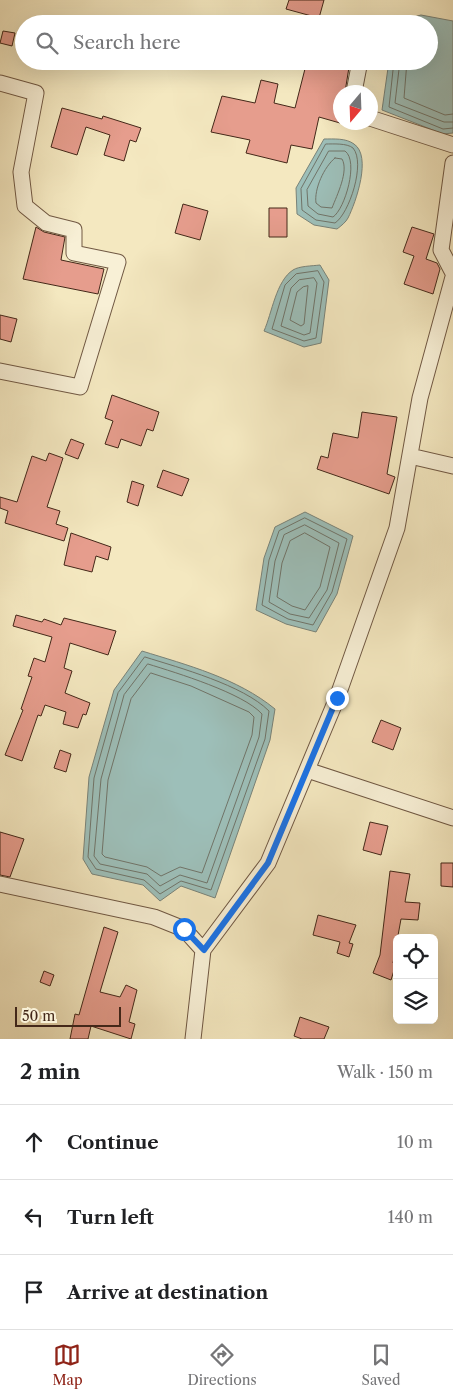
<!DOCTYPE html>
<meta charset="utf-8">
<style>
:root{--surface:#fff;--page:#f6f6f6;--text:#202124;--muted:#757577;--line:#e0e0e0;--accent:#8f2418}
body{margin:0;font-family:"Libre Caslon Text",serif;background:var(--page);color:var(--text)}
.controls{position:absolute;right:15px;bottom:15px;display:grid;overflow:hidden;border-radius:8px;box-shadow:0 5px 20px #0002}
.controls button{width:45px;height:45px;display:grid;place-items:center;padding:0;border:0;border-bottom:1px solid var(--line);background:var(--surface);color:var(--text);font:25px sans-serif}
.compass{position:absolute;left:333px;top:85px;width:45px;height:45px;border-radius:50%;background:var(--surface);box-shadow:0 5px 20px #0002;rotate:199deg}
.scale{position:absolute;left:15px;bottom:12px;width:106px;box-sizing:border-box;padding-left:5px;border:2px solid #442819;border-top:0;font-size:14px;line-height:18px;white-space:nowrap;color:#442819;-webkit-text-stroke:4px #f8f0d6;paint-order:stroke}
.stop{position:absolute;width:15px;height:15px;margin:-11px;border:4px solid #1a73e8;border-radius:50%;background:#fff}
.stop.end{background:#1a73e8;border-color:#fff;box-shadow:0 1px 5px #0008}
.list{margin:0;padding:0;list-style:none}
h2{display:flex;justify-content:space-between;align-items:center;height:65px;margin:0;padding:0 20px;font-size:21px}
h2 small{font-size:16px;font-weight:400;color:var(--muted)}
.list li{display:grid;grid-template-columns:32px 1fr auto;gap:15px;align-items:center;box-sizing:border-box;height:75px;padding:0 20px;border-top:1px solid var(--line)}
.list b{display:block;font-size:19px;white-space:nowrap}
.list em{font-size:16px;font-style:normal;color:var(--muted)}
.icon{flex:none;width:28px;height:28px;fill:none;stroke:currentColor;stroke-width:2;stroke-linecap:round;stroke-linejoin:round}
.map{position:relative;flex:none;width:453px;height:1039px;overflow:hidden}
.search{position:absolute;background:var(--surface);box-shadow:0 5px 20px #0002;left:15px;right:15px;top:15px;height:55px;display:flex;align-items:center;gap:12px;box-sizing:border-box;padding:0 18px;border-radius:28px;color:var(--muted);font-size:19px}
.sheet{height:290px;background:var(--surface)}
nav{display:flex;justify-content:space-around;align-items:center;box-sizing:border-box;height:70px;border-top:1px solid var(--line);background:var(--surface);font-size:14px;color:var(--muted)}
nav a{display:grid;justify-items:center;gap:2px}
nav .on{color:var(--accent)}
.map>svg:first-child{display:block}
</style>
<div class="map">
<svg width="453" height="1039" viewBox="0 0 453 1039">
<rect width="100%" height="100%" fill="#f4e8c0"/>
<filter id="stains"><feTurbulence type="fractalNoise" baseFrequency=".004" numOctaves="4"/><feColorMatrix values="0 0 0 0 .2 0 0 0 0 .09 0 0 0 0 .02 0 0 0 .5 -.17"/></filter>
<radialGradient id="worn" r=".72"><stop offset=".6" stop-color="#630" stop-opacity="0"/><stop offset="1" stop-color="#630" stop-opacity=".3"/></radialGradient>
<path fill="#9dbfb9" stroke="#798379" d="M421,15L453,21V133L443,134L382,110L389,61H429V24H400L403,20Z
M324,139C334,139 346,138 354,144C372,156 356,202 348,218C346,222 341,226 337,229L314,225L297,214L296,188Z
M320,265L329,280L321,343L304,347L264,331C272,313 276,281 293,270C299,266 312,266 320,265Z
M305,512L353,536L337,594L316,632L286,624L256,610L264,558L275,527Z
M142,651C187,665 237,678 275,709L270,740L215,898L181,886L160,901L143,885L92,874L83,859L89,777L114,690Z"/>
<g fill="none" stroke-linecap="round" stroke-linejoin="round">
<path stroke="#707469" stroke-width="1" d="M394,61L389,107L443,129L453,128
M400,61L395,103L444,122H453
M407,61L404,98L445,115L453,114
M326,144C333,144 347,143 353,148C366,163 349,214 335,223L316,220L302,210L301,189Z
M329,151H345C359,161 345,209 333,217L318,214L308,206L307,190Z
M335,158L342,159C349,171 337,195 332,208L321,207L316,203C314,189 324,167 335,158Z
M318,271L324,282L316,338L304,341L272,329L285,285L296,274Z
M314,278L317,283L310,333L304,335L281,326L291,288L299,280Z
M308,286L304,324L301,326L290,320L297,292L303,287Z
M305,518L347,539L332,592L313,625L288,619L262,605L269,560L279,531Z
M305,525L339,543L327,590L309,618L290,614L269,602L275,561L284,535Z
M305,533L330,547L320,587L305,610L292,606L277,597L282,563L290,541Z
M145,657C180,668 243,685 269,711L265,739L211,890L181,881L160,894L144,880L96,869L88,857L94,778L118,693Z
M148,664C177,673 243,693 262,714L259,737L207,883L180,875L160,886L147,874L100,864L94,856L101,779L124,695Z
M151,673L191,686L249,712L254,717L252,735L202,873L180,867L161,876L147,867L105,857L102,854L108,780L131,699Z"/>
</g>
<path fill="#e69d8d" stroke="#442819" d="M289,0H324L319,18L286,9Z
M3,31L15,33L12,46L0,43Z
M307,61H350L345,92H340V123L319,117L312,149L291,145L287,163L246,153L250,140L211,132L222,96L255,103L261,80L278,84L274,103L295,108Z
M62,108L102,119L103,116L141,128L136,142L130,140L124,161L104,155L110,135L86,127L77,155L51,147Z
M183,204L208,211L200,240L175,233Z
M269,208H287V237H269Z
M36,227L44,232L65,237L61,260L104,269L98,294L23,279Z
M412,227L434,234L426,259L437,263L440,269L433,294L404,284L414,256L403,252Z
M0,315L17,319L11,342L0,339Z
M112,395L159,412L153,431L147,429L141,446L121,439L118,448L105,444L113,421L105,418Z
M362,412L397,417L387,474L395,477L389,494L317,469L321,456L328,458L333,433L358,438Z
M71,439L84,444L78,459L65,454Z
M49,453L63,458L47,507L60,511L56,524L68,528L64,541L5,523L8,511L0,508V497L17,502L32,456L46,461Z
M163,470L189,479L182,496L157,487Z
M132,481L144,485L138,506L127,502Z
M71,533L111,547L108,560L96,556L92,572L64,565Z
M16,615L42,622L44,619L61,625L64,618L116,631L108,655L70,643L64,668L72,671L65,693L90,703L86,715L83,714L78,728L63,724L66,712L45,705L41,716L38,715L22,761L5,755L23,710L21,709L32,677L28,676L34,658L45,662L52,637L13,626Z
M381,720L401,728L393,750L372,742Z
M60,750L71,754L66,772L54,768Z
M370,822L388,826L381,855L363,850Z
M0,832L24,839L10,877L0,875Z
M441,863H453V887L441,886Z
M390,871L410,874L405,902L420,903L418,920L401,919L393,963L396,964L391,980L373,973L380,955Z
M318,915L356,925L349,943L353,944L349,957L337,953L340,942L313,935Z
M104,927L118,932L100,992L120,997L126,985L137,990L129,1022L135,1024L131,1039L91,1026L88,1039H70L75,1014L79,1015Z
M44,971L54,975L50,986L40,982Z
M300,1017L329,1027L324,1039H302L294,1036Z"/>
<g fill="none" stroke-linecap="round" stroke-linejoin="round">
<defs>
<path id="street" d="M0,83L36,93L21,172L25,206L46,223L74,230V253L118,262L80,387L0,371
M354,92L360,61
M370,118L453,145
M453,163L441,250L453,273
M410,456L453,466
M307,770L453,818
M0,884L154,917L184,929L203,950
M193,1039L203,950L268,863L337,698L397,528L420,398L453,277"/>
</defs>
<use href="#street" stroke="#705843" stroke-width="17"/>
<use href="#street" stroke="#f8f0d6" stroke-width="15"/>
</g>
<g fill="none" stroke-linecap="round" stroke-linejoin="round">
<path stroke="#1a73e8" stroke-width="6" d="M184,929L204,950L268,863L337,698"/>
</g>
<rect width="100%" height="100%" filter="url(#stains)"/>
<rect width="100%" height="100%" fill="url(#worn)"/>
</svg>
<div class="controls">
<button><svg class="icon" aria-label="locate" viewBox="0 0 24 24"><circle cx="12" cy="12" r="6"/><path d="M12 2v4M12 18v4M2 12h4M18 12h4"/></svg></button>
<button><svg class="icon" aria-label="layers" viewBox="0 0 24 24"><path d="M12 4l9 5-9 5-9-5zM3 14l9 5 9-5"/></svg></button>
</div>
<svg class="compass" viewBox="-18 -18 36 36"><path d="M0-13l5 13h-10z" fill="#e53935"/><path d="M0 13l5-13h-10z" fill="#757577"/></svg>
<div class="scale">50 m</div>
<div class="stop" style="left:184px;top:929px"></div>
<div class="stop end" style="left:337px;top:698px"></div>
<div class="search"><svg class="icon" aria-label="search" viewBox="0 0 24 24"><circle cx="10" cy="10" r="6"/><path d="M15 15l6 6"/></svg>Search here</div>
</div>
<section class="sheet">
<h2>2 min<small>Walk · 150 m</small></h2>
<ul class="list">
<li><svg class="icon" aria-label="ahead" viewBox="0 0 24 24"><path d="M12 20V5M6 11l6-6 6 6"/></svg><div><b>Continue</b></div><em>10 m</em></li>
<li><svg class="icon" aria-label="left" viewBox="0 0 24 24"><path d="M17 20v-9H6M10 6l-5 5 5 5"/></svg><div><b>Turn left</b></div><em>140 m</em></li>
<li><svg class="icon" aria-label="arrive" viewBox="0 0 24 24"><path d="M6 21V4h12l-3 4 3 4H6"/></svg><div><b>Arrive at destination</b></div></li>
</ul>
</section>
<nav>
<a class="on"><svg class="icon" aria-label="map" viewBox="0 0 24 24"><path d="M3 6l6-2 6 2 6-2v14l-6 2-6-2-6 2zM9 4v14M15 6v14"/></svg>Map</a>
<a><svg class="icon" aria-label="directions" viewBox="0 0 24 24"><path d="M12 3l9 9-9 9-9-9zM9 14v-3h6M13 9l2 2-2 2"/></svg>Directions</a>
<a><svg class="icon" aria-label="saved" viewBox="0 0 24 24"><path d="M7 4h10v16l-5-4-5 4z"/></svg>Saved</a>
</nav>
